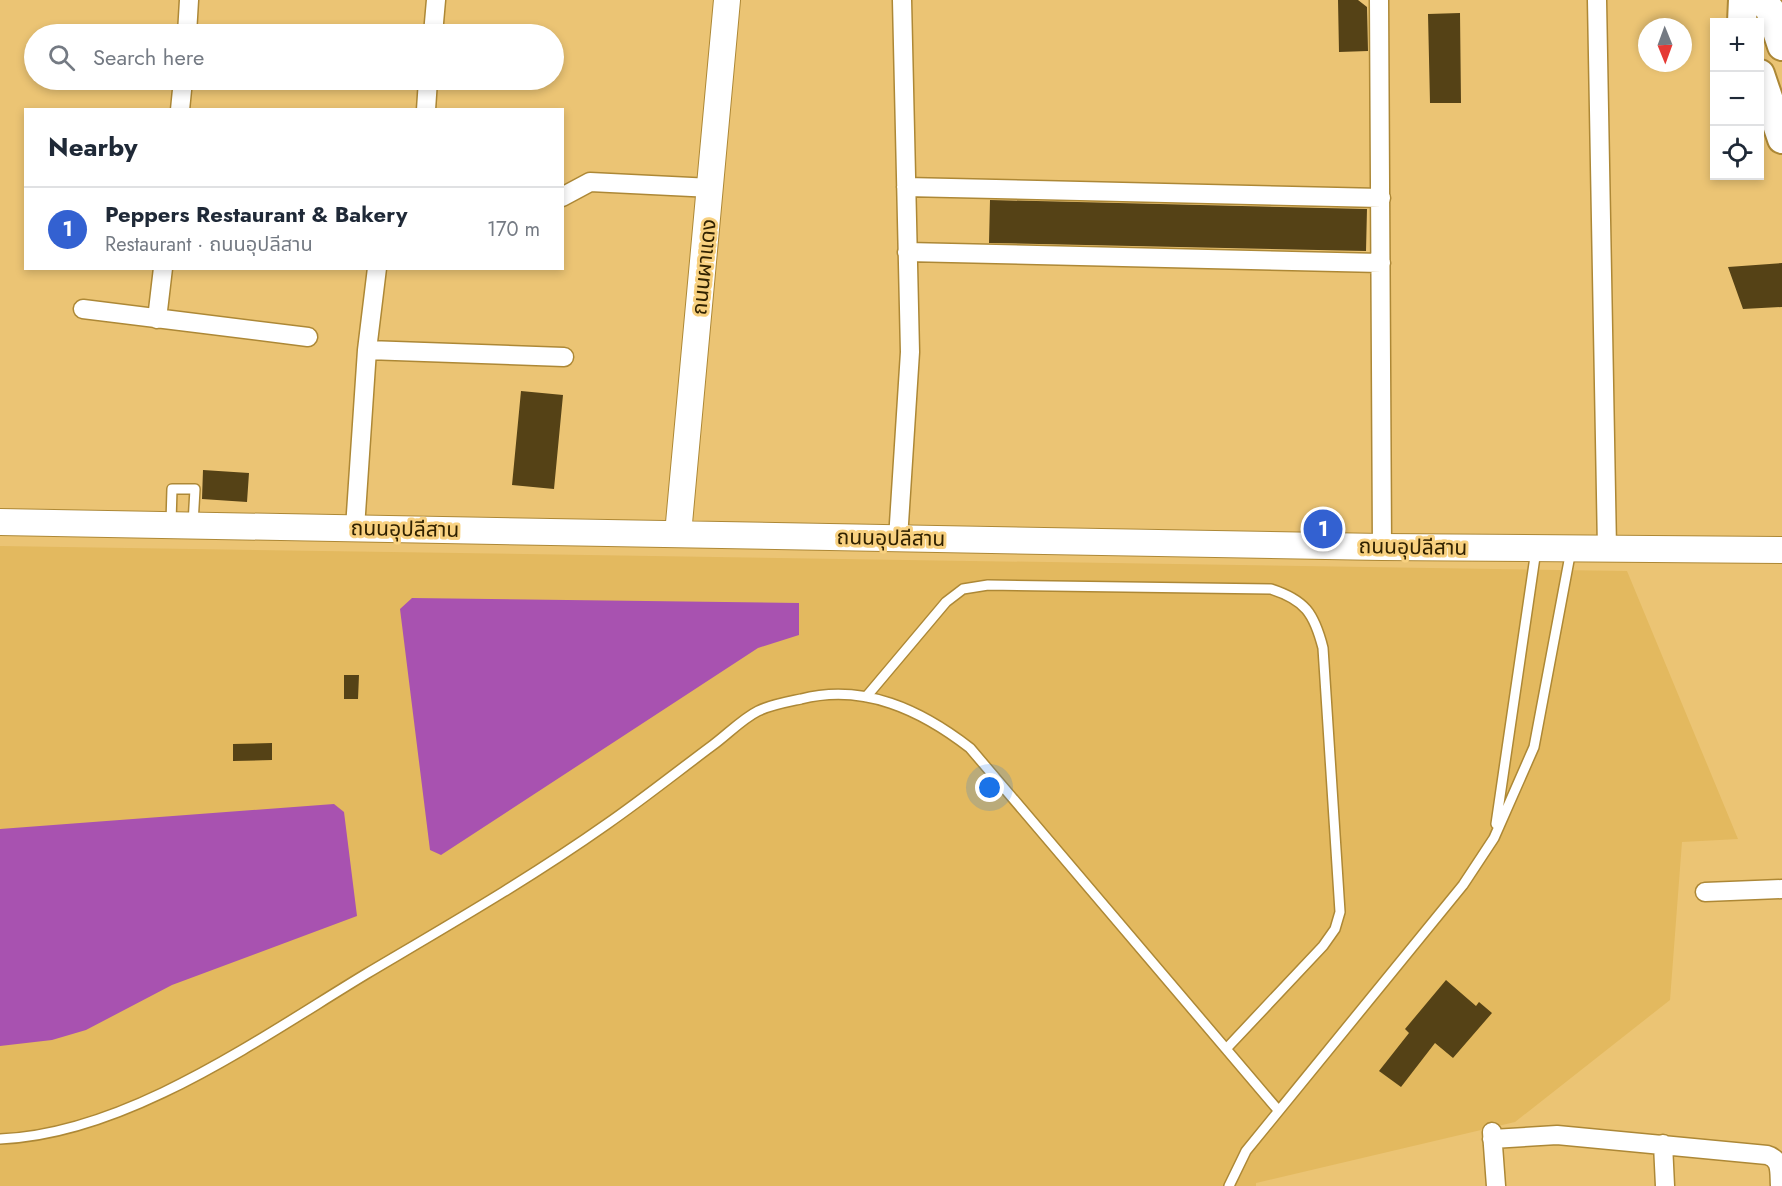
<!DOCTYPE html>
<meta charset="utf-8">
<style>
:root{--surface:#fff;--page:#f6f6f7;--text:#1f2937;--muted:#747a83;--line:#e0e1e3;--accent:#3361d1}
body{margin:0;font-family:Jost,"Noto Sans Thai",sans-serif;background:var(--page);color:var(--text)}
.controls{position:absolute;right:18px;top:18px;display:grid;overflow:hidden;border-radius:0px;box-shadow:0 3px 9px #0003}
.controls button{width:54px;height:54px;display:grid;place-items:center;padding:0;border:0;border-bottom:2px solid var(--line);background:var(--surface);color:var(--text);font:30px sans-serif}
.compass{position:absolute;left:1638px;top:18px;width:54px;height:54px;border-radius:50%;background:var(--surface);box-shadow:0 3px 9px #0003;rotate:179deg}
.you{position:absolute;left:990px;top:788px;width:21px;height:21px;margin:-15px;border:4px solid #fff;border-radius:50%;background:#1a73e8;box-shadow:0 0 0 9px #1a73e833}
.badge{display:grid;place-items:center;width:39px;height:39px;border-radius:50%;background:var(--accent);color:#fff;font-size:20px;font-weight:700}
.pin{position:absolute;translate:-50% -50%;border:3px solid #fff;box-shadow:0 2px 6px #0006}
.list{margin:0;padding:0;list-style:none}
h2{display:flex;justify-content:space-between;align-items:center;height:78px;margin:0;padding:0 24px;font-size:26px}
h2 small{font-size:20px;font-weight:400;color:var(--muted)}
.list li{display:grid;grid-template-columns:39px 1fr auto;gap:18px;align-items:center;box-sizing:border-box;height:84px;padding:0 24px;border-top:2px solid var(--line)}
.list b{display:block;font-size:22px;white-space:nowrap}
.list p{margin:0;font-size:20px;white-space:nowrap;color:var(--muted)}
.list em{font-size:20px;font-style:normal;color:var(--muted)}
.icon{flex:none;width:33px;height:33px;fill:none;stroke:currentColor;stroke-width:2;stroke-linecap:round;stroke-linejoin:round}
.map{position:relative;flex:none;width:1782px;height:1186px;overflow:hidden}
.search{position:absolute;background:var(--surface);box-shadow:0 3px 9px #0003;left:24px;top:24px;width:540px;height:66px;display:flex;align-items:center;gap:15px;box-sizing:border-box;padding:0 21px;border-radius:33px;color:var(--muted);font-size:22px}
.panel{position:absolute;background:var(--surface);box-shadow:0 3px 9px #0003;left:24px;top:108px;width:540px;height:162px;border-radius:0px}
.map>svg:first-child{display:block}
</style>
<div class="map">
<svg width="1782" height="1186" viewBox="0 0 1782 1186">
<rect width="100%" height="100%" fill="#ebc474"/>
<path fill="#e3b95f" d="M0,546L1627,571L1738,839L1682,842L1670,1000L1515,1122L1256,1183V1186H0Z"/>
<path fill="#a852b0" d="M412,598L799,603V635L758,648L441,855L430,850L400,609Z
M334,804L344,812L357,916L172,985L86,1030L52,1040L0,1046V829Z"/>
<path fill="#554216" d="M1338,0H1358L1367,7L1368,51L1339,52Z
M1460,13L1461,103H1430L1428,14Z
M990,200L1367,209L1366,251L989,243Z
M1782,263V307L1743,309L1728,267Z
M521,391L563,395L554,489L512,485Z
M203,470L249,473L247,502L202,499Z
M344,675H359L358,699H344Z
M272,743V760L233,761V744Z
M1446,980L1476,1006L1479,1002L1492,1013L1453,1058L1435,1043L1401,1087L1379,1071L1409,1033L1405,1029Z"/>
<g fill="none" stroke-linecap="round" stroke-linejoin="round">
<defs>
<path id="lane" d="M171,522L172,489H195L193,524
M866,697L946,602L963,589L988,585L1271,589C1305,600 1314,613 1323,648L1340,912L1335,929L1323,946L1226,1049
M1496,824L1536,550
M0,1139C127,1134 260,1038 366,974C447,926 529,879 607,824C643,799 678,771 713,745C728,734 742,719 758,711C770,705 787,702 801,699C864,683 921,710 970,748L1278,1110
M1229,1186L1246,1151L1463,885L1494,838L1534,747L1571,550"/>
<path id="street" d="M1379,0L1382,547
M1597,0L1607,549
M187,34L189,0
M433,34L436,0
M180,110L183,80
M426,110L428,80
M906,187L1381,198
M562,197L590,182L712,188
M907,252L1381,263
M83,309L308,337
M157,319L163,268
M367,350L564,357
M355,528L367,350L377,268
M898,539L910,352L902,0
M1705,892L1782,889
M1492,1132L1496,1186
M1492,1139L1557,1135L1767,1155C1782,1159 1779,1173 1780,1186
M1663,1144L1665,1186"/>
<path id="secondary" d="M0,522L1382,547L1782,550
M678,534L727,0"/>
<path id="primary" d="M1762,0L1770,10L1782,46
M1742,22L1743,0
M1760,74L1782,139"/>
</defs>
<use href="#lane" stroke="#ad8836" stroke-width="12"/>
<use href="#street" stroke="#ad8836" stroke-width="21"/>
<use href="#secondary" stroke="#ad8836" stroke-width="28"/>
<use href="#primary" stroke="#ad8836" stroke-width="32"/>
<use href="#lane" stroke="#fff" stroke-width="9"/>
<use href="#street" stroke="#fff" stroke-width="18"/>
<use href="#secondary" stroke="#fff" stroke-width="26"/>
<use href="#primary" stroke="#fff" stroke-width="28"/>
</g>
<g text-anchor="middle" stroke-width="6" stroke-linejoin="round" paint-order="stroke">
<g font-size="21" fill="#312200" stroke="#f8d180">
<text transform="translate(704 267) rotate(-84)" y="7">ถนนผาแดง</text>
<text transform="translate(405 529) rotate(1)" y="7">ถนนอุปลีสาน</text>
<text transform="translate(891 538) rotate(1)" y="7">ถนนอุปลีสาน</text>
<text transform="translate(1413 547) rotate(1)" y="7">ถนนอุปลีสาน</text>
</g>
</g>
</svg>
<div class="controls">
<button>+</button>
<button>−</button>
<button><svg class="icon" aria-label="locate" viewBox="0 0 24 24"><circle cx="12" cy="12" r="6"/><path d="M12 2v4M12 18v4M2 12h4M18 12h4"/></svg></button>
</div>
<svg class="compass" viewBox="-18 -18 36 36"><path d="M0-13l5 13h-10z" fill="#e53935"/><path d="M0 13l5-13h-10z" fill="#747a83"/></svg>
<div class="you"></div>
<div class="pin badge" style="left:1323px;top:529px">1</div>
<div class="search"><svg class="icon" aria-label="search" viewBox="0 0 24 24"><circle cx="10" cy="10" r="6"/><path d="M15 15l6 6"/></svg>Search here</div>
<section class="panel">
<h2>Nearby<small></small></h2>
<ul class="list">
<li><span class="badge">1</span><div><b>Peppers Restaurant &amp; Bakery</b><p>Restaurant · ถนนอุปลีสาน</p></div><em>170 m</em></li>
</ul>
</section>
</div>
